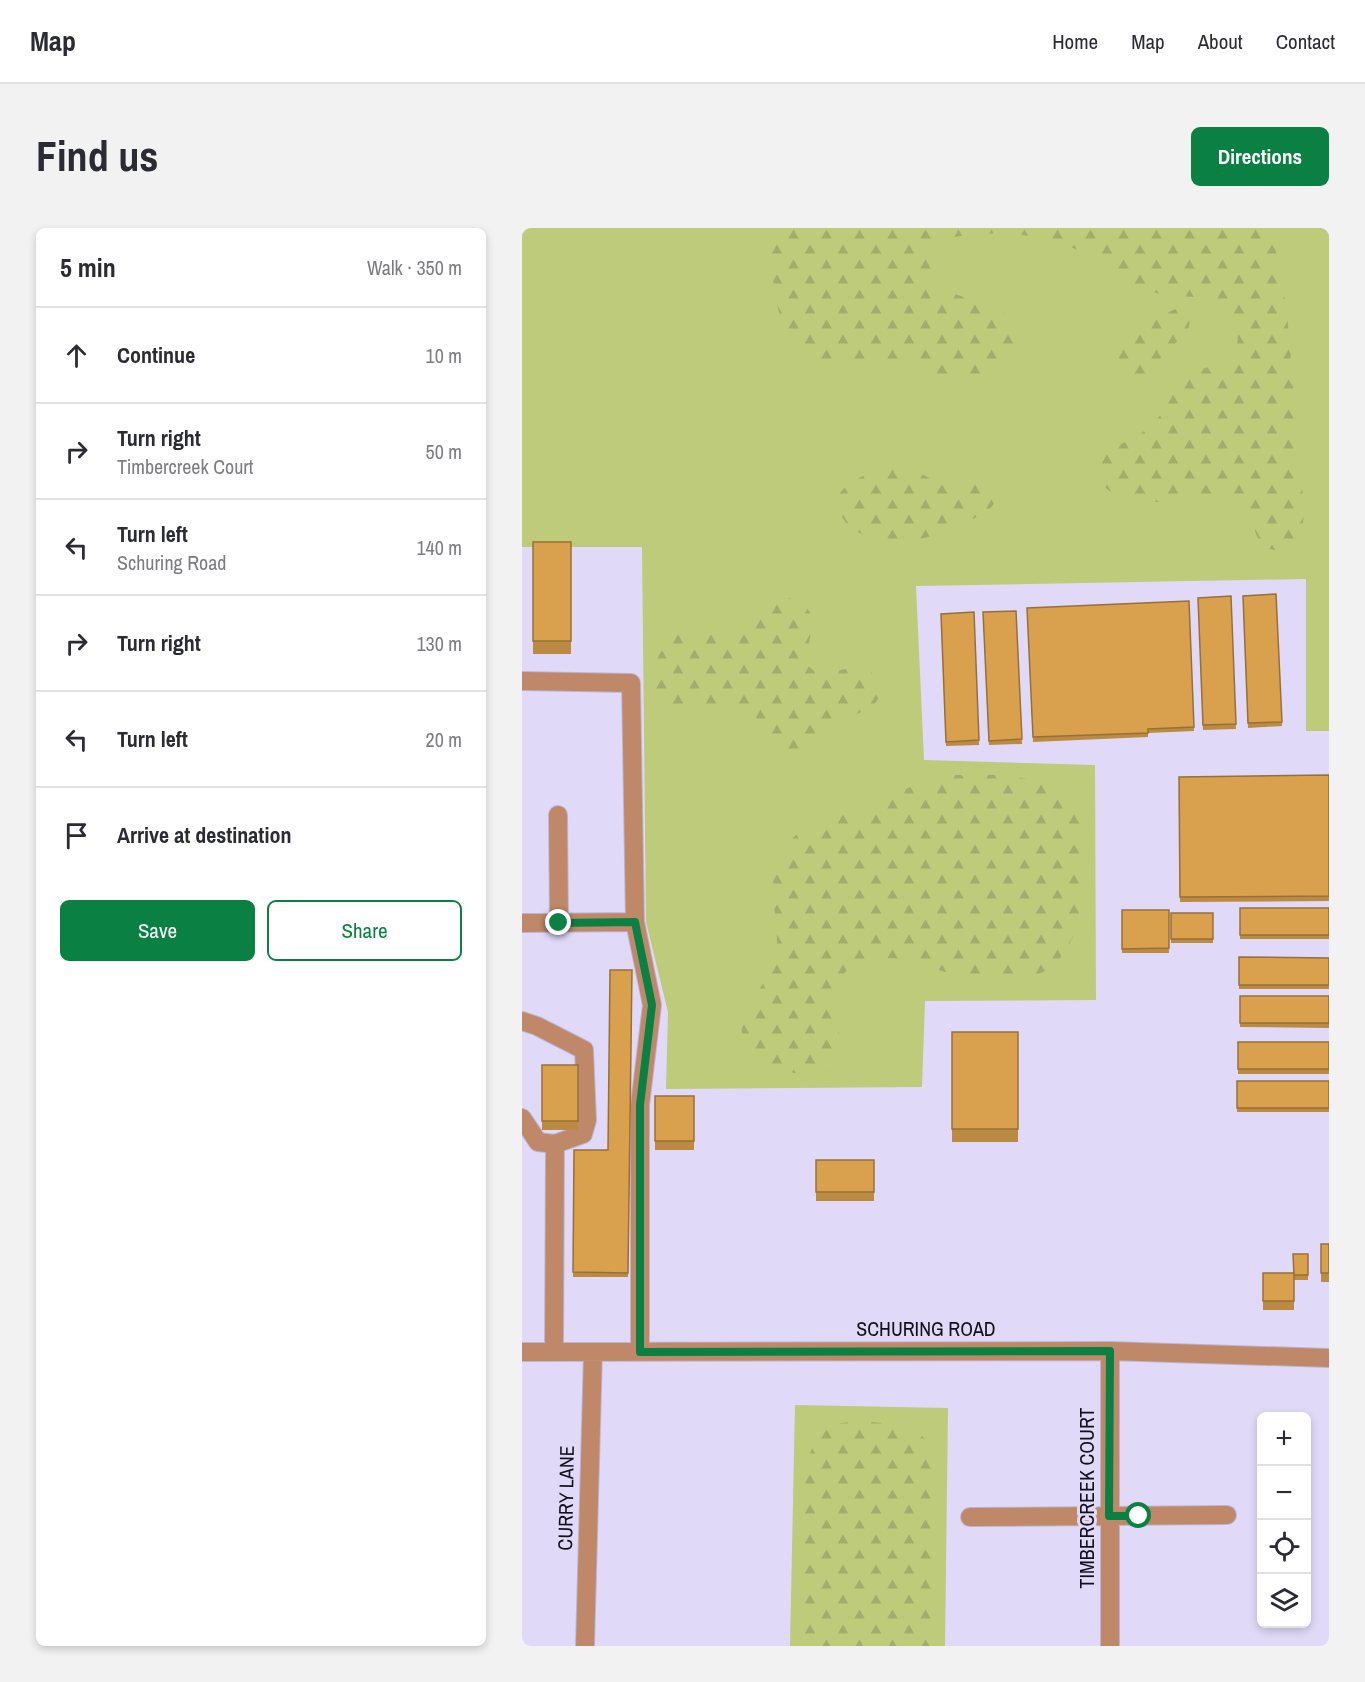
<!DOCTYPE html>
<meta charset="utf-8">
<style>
:root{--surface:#fff;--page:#f2f2f3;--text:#2b2b33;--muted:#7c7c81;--line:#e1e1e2;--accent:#0b8043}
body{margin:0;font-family:"Archivo Narrow",sans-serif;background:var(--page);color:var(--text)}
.controls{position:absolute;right:18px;bottom:18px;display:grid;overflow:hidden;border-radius:9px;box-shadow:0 3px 9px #0003}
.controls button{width:54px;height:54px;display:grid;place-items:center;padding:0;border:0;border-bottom:2px solid var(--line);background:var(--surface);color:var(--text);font:30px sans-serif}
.stop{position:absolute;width:18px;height:18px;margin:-14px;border:4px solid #0b8043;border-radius:50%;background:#fff}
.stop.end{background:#0b8043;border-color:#fff;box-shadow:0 2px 6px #0008}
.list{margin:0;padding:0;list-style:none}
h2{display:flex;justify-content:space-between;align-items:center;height:78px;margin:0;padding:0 24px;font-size:26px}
h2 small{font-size:20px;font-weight:400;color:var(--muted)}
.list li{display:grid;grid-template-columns:39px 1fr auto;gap:18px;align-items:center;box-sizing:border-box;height:96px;padding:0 24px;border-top:2px solid var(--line)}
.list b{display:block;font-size:22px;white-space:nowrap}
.list p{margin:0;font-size:20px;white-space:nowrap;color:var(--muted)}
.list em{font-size:20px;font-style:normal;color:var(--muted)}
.actions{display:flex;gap:12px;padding:18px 24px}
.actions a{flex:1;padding:14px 0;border:2px solid var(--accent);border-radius:9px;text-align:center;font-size:21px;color:var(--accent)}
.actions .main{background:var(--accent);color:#fff}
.icon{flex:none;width:33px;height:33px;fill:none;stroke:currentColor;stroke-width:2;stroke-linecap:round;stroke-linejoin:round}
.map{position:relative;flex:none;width:807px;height:1418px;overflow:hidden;border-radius:9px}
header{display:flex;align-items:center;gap:36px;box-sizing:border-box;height:84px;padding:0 30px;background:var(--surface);border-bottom:2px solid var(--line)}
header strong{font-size:28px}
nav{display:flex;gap:33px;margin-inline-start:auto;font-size:21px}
.intro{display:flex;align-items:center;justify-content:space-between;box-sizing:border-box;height:144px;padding:0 36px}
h1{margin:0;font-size:42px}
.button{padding:15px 27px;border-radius:9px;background:var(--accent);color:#fff;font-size:21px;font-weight:700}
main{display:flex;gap:36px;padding:0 36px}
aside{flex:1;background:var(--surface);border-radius:9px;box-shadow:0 3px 9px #0003}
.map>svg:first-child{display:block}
</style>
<header>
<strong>Map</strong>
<nav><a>Home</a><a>Map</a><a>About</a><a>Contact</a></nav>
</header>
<div class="intro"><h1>Find us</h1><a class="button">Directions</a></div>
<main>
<aside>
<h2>5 min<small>Walk · 350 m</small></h2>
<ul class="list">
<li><svg class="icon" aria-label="ahead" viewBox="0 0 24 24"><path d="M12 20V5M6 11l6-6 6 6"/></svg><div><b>Continue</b></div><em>10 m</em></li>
<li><svg class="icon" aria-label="right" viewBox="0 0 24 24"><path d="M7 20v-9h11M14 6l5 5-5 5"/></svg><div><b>Turn right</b><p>Timbercreek Court</p></div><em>50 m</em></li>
<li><svg class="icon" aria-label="left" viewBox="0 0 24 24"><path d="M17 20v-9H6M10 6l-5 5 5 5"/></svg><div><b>Turn left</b><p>Schuring Road</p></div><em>140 m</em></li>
<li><svg class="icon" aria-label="right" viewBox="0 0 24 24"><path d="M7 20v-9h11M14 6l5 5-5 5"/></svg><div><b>Turn right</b></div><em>130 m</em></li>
<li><svg class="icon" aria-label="left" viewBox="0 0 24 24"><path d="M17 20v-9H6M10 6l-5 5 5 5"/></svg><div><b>Turn left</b></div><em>20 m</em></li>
<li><svg class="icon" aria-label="arrive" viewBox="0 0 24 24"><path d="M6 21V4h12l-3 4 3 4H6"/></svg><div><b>Arrive at destination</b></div></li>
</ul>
<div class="actions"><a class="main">Save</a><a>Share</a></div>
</aside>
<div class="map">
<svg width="807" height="1418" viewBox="0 0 807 1418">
<defs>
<pattern id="forest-firs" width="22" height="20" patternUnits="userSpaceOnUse" patternTransform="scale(1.5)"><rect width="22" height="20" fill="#bdcb7b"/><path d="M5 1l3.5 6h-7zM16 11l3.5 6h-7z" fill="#a1ad6a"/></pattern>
</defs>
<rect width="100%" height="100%" fill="#e0daf8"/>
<path fill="#bdcb7b" d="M0,0H807V503H784V351L394,358L402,532L573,537L574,772L403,773L400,859L144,861L146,784L124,694L120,319H0Z
M273,1177L426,1180L423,1418H268Z"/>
<path fill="url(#forest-firs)" d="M245,0H760L755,11L753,38L764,74L782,283C781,300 777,324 755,322C748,322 743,320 738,313C732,305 731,292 723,283C715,274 699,268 687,267C674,266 660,272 647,273C626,276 584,273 576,248C569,226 607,214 621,204C628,198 634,193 640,185C649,172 654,157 667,147C680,138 700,139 710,128C720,116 716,87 704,78C700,75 690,72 685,71C667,67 648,70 631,64C614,59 600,46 585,37C539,8 486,0 432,9C410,17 397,46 422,61C443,74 505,77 494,116C490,130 482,140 469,146C446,157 419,152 397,142C391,140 385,135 379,133C356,126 335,137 312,137C249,138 252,44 245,0Z
M654,81C666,85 671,91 665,103L624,145C612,151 591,148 597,129C600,117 641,84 654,81Z
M371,238C385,239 395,243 407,250C411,253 415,256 419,257C442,262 457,239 477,264C474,275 469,281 460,287C435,297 409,312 381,314C369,315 357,312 345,308C334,304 326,299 320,289C299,260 349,243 371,238Z
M267,370C317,384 266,431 293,443C310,451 331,431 350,445C354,448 357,456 358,461C359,485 325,486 311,496C298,505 292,527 275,530C255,533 250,505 239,494C233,488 224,482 215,480C188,474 129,493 132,445C132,438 135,430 139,424C159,387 197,413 225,401C246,393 240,374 267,370Z
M433,547C470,547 509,544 541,566C573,588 564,671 553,703C548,718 537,735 523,743C496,758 460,752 431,746C399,738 366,720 334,737C324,742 315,749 313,761C306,788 339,839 292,846C275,848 259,842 244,834C234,828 222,817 220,805C217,778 245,758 252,735C261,707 247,675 252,646C255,633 262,617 273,608C296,588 330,588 356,577C365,574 372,568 380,563C397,554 415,551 433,547Z
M338,1193C360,1195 398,1196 409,1219C411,1223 412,1228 413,1233L410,1418H280C280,1387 281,1357 282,1326C282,1295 278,1234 296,1209C306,1196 323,1194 338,1193Z"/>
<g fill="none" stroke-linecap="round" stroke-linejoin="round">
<defs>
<path id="minor" d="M0,453L109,455L113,694
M36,587L37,695
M0,695L113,694L130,777L118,877V1124
M0,793L15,798L62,822L65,892L61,906L33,916L16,914L0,890
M0,1124L588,1123L807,1130
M32,1124L33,916
M448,1289L705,1287
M63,1418L71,1124
M588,1418V1123"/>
</defs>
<use href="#minor" stroke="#bbb5d0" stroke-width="20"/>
<use href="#minor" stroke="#bf8868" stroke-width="18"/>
</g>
<path fill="#bb8a43" d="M11,314H49V426H11Z
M754,366L760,498L726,500L721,368Z
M709,368L714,501L681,502L676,370Z
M667,373L672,503L626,505V509L511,514L505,380Z
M494,383L500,516L467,517L461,384Z
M419,386L457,512V517L424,518Z
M807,547V673L658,674L657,549Z
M718,680H807V711H718Z
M600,682H647V725H600Z
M649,685H691V715H649Z
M717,729L807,730V761H717Z
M110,742L106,1049H51L52,922H86Z
M718,768H807V800L718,799Z
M430,804H496V914H430Z
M716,814H807V846H716Z
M20,837H56V902H20Z
M715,853H807V884H715Z
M133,868H172V922H133Z
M294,932H352V973H294Z
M799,1016H807V1054H799Z
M786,1026V1052H772V1082H741V1045H771Z"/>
<path fill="#d9a04e" stroke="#987037" stroke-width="1.5" d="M11,314H49V413H11Z
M754,366L760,494L726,495L721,368Z
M709,368L714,496L681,497L676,370Z
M667,373L672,499L626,501V505L511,509L505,380Z
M494,383L500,511L467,513L461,384Z
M452,384L457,512L424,514L419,386Z
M807,547V668L658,669L657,549Z
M718,680H807V707H718Z
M600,682H647V720L600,721Z
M649,685H691V711H649Z
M717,729L807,730V757H717Z
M88,742H110L106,1045L51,1044L52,922H86Z
M718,768H807V795H718Z
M430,804H496V901H430Z
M716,814H807V841H716Z
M20,837H56V893H20Z
M715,853H807V880H715Z
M133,868H172V913H133Z
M294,932H352V964H294Z
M799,1016H807V1045H799Z
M771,1026H786V1047H772Z
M741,1045H772V1073H741Z"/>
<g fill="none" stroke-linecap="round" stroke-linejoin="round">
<path stroke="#0b8043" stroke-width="8" d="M37,695L113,694L130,777L118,877V1124L588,1123L587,1288H617"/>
</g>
<g text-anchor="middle" stroke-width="6" stroke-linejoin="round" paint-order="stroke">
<g font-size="20" fill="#110f19" stroke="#e0daf8">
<text x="404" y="1108">SCHURING ROAD</text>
<text transform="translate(44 1270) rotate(-89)" y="7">CURRY LANE</text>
<text transform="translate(565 1270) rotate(-90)" y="7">TIMBERCREEK COURT</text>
</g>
</g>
</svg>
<div class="controls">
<button>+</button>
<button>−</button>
<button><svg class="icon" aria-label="locate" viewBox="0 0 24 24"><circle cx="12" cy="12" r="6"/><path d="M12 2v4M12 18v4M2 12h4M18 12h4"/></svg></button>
<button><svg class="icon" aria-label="layers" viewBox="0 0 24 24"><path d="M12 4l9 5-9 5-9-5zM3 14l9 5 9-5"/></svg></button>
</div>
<div class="stop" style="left:617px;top:1288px"></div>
<div class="stop end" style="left:37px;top:695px"></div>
</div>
</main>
